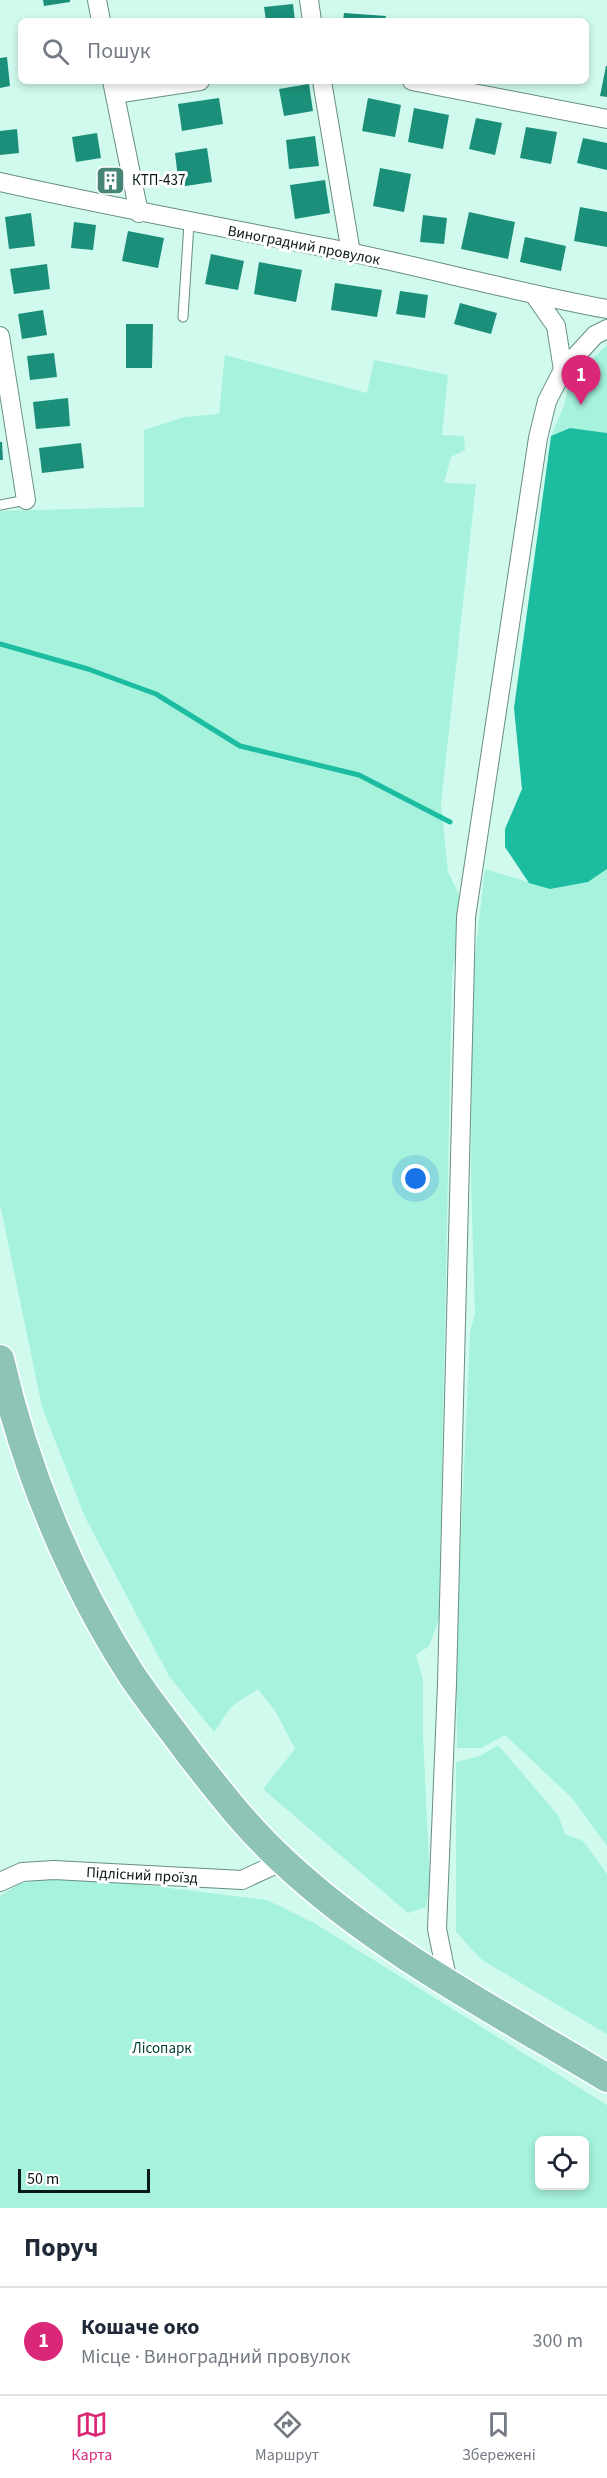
<!DOCTYPE html>
<html lang="uk">
<meta charset="utf-8">
<style>
:root{--surface:#fff;--page:#f6f6f7;--text:#1f2937;--muted:#747a83;--line:#e0e1e3;--accent:#db2777}
body{margin:0;font-family:"Source Sans 3",sans-serif;background:var(--page);color:var(--text)}
.controls{position:absolute;right:18px;bottom:18px;display:grid;overflow:hidden;border-radius:9px;box-shadow:0 3px 9px #0003}
.controls button{width:54px;height:54px;display:grid;place-items:center;padding:0;border:0;border-bottom:2px solid var(--line);background:var(--surface);color:var(--text);font:30px sans-serif}
.scale{position:absolute;left:18px;bottom:15px;width:132px;box-sizing:border-box;padding-left:6px;border:3px solid #091915;border-top:0;font-size:16px;line-height:21px;white-space:nowrap;color:#091915;-webkit-text-stroke:4px #fff;paint-order:stroke}
.you{position:absolute;left:416px;top:1179px;width:21px;height:21px;margin:-15px;border:4px solid #fff;border-radius:50%;background:#1a73e8;box-shadow:0 0 0 9px #1a73e833}
.badge{display:grid;place-items:center;width:39px;height:39px;border-radius:50%;background:var(--accent);color:#fff;font-size:20px;font-weight:700}
.pin{position:absolute;translate:-50% -50px;filter:drop-shadow(0 2px 3px #0008)}
.pin::after{content:'';position:absolute;top:32px;width:21px;height:18px;background:inherit;clip-path:polygon(0 0,100% 0,50% 100%)}
.list{margin:0;padding:0;list-style:none}
h2{display:flex;justify-content:space-between;align-items:center;height:78px;margin:0;padding:0 24px;font-size:26px}
h2 small{font-size:20px;font-weight:400;color:var(--muted)}
.list li{display:grid;grid-template-columns:39px 1fr auto;gap:18px;align-items:center;box-sizing:border-box;height:108px;padding:0 24px;border-top:2px solid var(--line)}
.list b{display:block;font-size:22px;white-space:nowrap}
.list p{margin:0;font-size:20px;white-space:nowrap;color:var(--muted)}
.list em{font-size:20px;font-style:normal;color:var(--muted)}
.icon{flex:none;width:33px;height:33px;fill:none;stroke:currentColor;stroke-width:2;stroke-linecap:round;stroke-linejoin:round}
.map{position:relative;flex:none;width:607px;height:2208px;overflow:hidden}
.search{position:absolute;background:var(--surface);box-shadow:0 3px 9px #0003;left:18px;right:18px;top:18px;height:66px;display:flex;align-items:center;gap:15px;box-sizing:border-box;padding:0 21px;border-radius:9px;color:var(--muted);font-size:22px}
.sheet{height:186px;background:var(--surface)}
nav{display:flex;justify-content:space-around;align-items:center;box-sizing:border-box;height:84px;border-top:2px solid var(--line);background:var(--surface);font-size:16px;color:var(--muted)}
nav a{display:grid;justify-items:center;gap:3px}
nav .on{color:var(--accent)}
.map>svg:first-child{display:block}
</style>
<div class="map">
<svg width="607" height="2208" viewBox="0 0 607 2208">
<rect width="100%" height="100%" fill="#d0faee"/>
<path fill="#a6f2dd" fill-rule="evenodd" d="M607,345V433L570,428L551,436L564,406L570,380Z
M225,355L367,393L374,360L448,375L442,435L464,436L465,450L451,457L444,483L476,484L441,803L448,872L463,902L452,975L439,1619L429,1646L416,1655L423,1680V1735L430,1885L426,1907L408,1913L263,1789L295,1749L276,1712L258,1689L231,1707L214,1732L169,1676L85,1517L42,1407L0,1204V511L144,507V430L185,417L219,414Z
M485,869L550,889L588,882L607,869V1846L572,1798L505,1735L481,1748H457L456,1652L470,1331L475,1314L471,1180L472,982Z
M498,1745L558,1815L565,1834L583,1841L607,1874V2034L482,1960L456,1932V1762L480,1756Z
M65,1875L267,1900L314,1923L607,2105V2208H0V1896L19,1884ZM540,2140H584V2186H540Z"/>
<path fill="#1bbc9f" d="M570,428L607,433V869L588,882L550,889L529,883L505,847V829L522,789L514,708L551,436Z"/>
<g fill="none" stroke-linecap="round" stroke-linejoin="round">
<path stroke="#1bbc9f" stroke-width="5" d="M0,644L88,669L156,694L240,746L359,775L450,822"/>
</g>
<path fill="#1b8f79" d="M43,0H70V2L44,6Z
M293,4L295,21H266L264,7Z
M344,13L386,16L385,21H343Z
M7,57L10,86L0,88V58Z
M606,66H607V97L600,96Z
M309,84L313,111L284,116L279,89Z
M219,98L223,124L182,131L178,104Z
M368,98L401,105L395,137L362,131Z
M414,108L449,115L443,149L408,142Z
M476,118L502,123L495,155L469,149Z
M526,127L557,132L551,164L520,158Z
M17,129L19,153L0,155V131Z
M97,133L101,158L76,162L72,137Z
M315,136L319,166L289,169L286,140Z
M583,138L607,143V170L577,163Z
M207,148L212,182L179,187L175,153Z
M380,168L411,174L404,212L373,206Z
M107,177H115V184L107,183Z
M325,180L330,213L295,219L290,185Z
M580,207L607,212V247L574,241Z
M469,212L515,222L508,259L461,249Z
M31,213L35,246L9,249L5,217Z
M423,215L447,218L444,244L420,242Z
M74,222L96,225L93,250L71,248Z
M128,231L164,238L158,268L122,261Z
M525,237L566,246L561,271L520,262Z
M211,254L244,261L238,290L205,284Z
M259,262L302,270L296,302L254,294Z
M47,264L50,289L14,294L10,269Z
M335,283L382,290L377,317L331,310Z
M400,291L428,295L425,318L396,314Z
M460,303L497,313L491,334L454,324Z
M43,310L47,335L22,339L18,314Z
M126,324H153L152,368H126Z
M54,353L57,377L30,380L27,356Z
M68,398L70,426L36,429L33,402Z
M0,442H2L3,460H0Z
M81,443L84,468L42,473L39,448Z"/>
<g fill="none" stroke-linecap="round" stroke-linejoin="round">
<defs>
<path id="lane" d="M183,317L189,223
M0,505L26,500"/>
<path id="street" d="M97,0L101,21
M309,0L312,21
M112,81L139,213
M322,81L351,253
M412,81L607,119
M115,94L200,81
M0,182C116,208 232,229 349,252C435,270 520,293 607,309
M0,336L26,500
M563,370L595,335L607,329
M0,1882L22,1872L54,1870L242,1880L283,1861
M448,1983L437,1929L447,1684L466,917L538,438L547,401L563,370L556,326L535,296"/>
<path id="primary" d="M0,1359C25,1469 70,1579 131,1674C149,1701 170,1727 189,1753C218,1790 247,1828 282,1860C375,1948 498,2012 607,2078"/>
</defs>
<use href="#lane" stroke="#678e84" stroke-width="11"/>
<use href="#street" stroke="#678e84" stroke-width="20"/>
<use href="#primary" stroke="#fff" stroke-width="31"/>
<use href="#lane" stroke="#fff" stroke-width="9"/>
<use href="#street" stroke="#fff" stroke-width="18"/>
<use href="#primary" stroke="#8ec4b7" stroke-width="28"/>
</g>
<defs>
<symbol id="building-square" viewBox="-11 -11 22 22"><rect x="-9" y="-9" width="18" height="18" rx="4" fill="#448575" stroke="#fff"/><path d="M-4-6H4V6H1V3H-1V6H-4ZM-2.5-4.3h1.7v1.8h-1.7ZM.8-4.3h1.7v1.8H.8ZM-2.5-1h1.7V.8h-1.7ZM.8-1h1.7V.8H.8Z" fill="#fff"/></symbol>
</defs>
<g fill-rule="evenodd">
<use href="#building-square" x="94" y="164" width="33" height="33"/>
</g>
<g text-anchor="middle" stroke-width="6" stroke-linejoin="round" paint-order="stroke">
<g font-size="15" fill="#091915" stroke="#fff" text-anchor="start">
<text x="132" y="185">КТП-437</text>
</g>
<g font-size="15" fill="#091915" stroke="#fff">
<text transform="translate(304 245) rotate(11)" y="5">Виноградний провулок</text>
<text transform="translate(142 1875) rotate(3)" y="5">Підлісний проїзд</text>
</g>
<g font-size="15" fill="#004035" stroke="#fff">
<text x="162" y="2053">Лісопарк</text>
</g>
</g>
</svg>
<div class="controls">
<button><svg class="icon" aria-label="locate" viewBox="0 0 24 24"><circle cx="12" cy="12" r="6"/><path d="M12 2v4M12 18v4M2 12h4M18 12h4"/></svg></button>
</div>
<div class="scale">50 m</div>
<div class="you"></div>
<div class="pin badge" style="left:581px;top:405px">1</div>
<div class="search"><svg class="icon" aria-label="search" viewBox="0 0 24 24"><circle cx="10" cy="10" r="6"/><path d="M15 15l6 6"/></svg>Пошук</div>
</div>
<section class="sheet">
<h2>Поруч<small></small></h2>
<ul class="list">
<li><span class="badge">1</span><div><b>Кошаче око</b><p>Місце · Виноградний провулок</p></div><em>300 m</em></li>
</ul>
</section>
<nav>
<a class="on"><svg class="icon" aria-label="map" viewBox="0 0 24 24"><path d="M3 6l6-2 6 2 6-2v14l-6 2-6-2-6 2zM9 4v14M15 6v14"/></svg>Карта</a>
<a><svg class="icon" aria-label="directions" viewBox="0 0 24 24"><path d="M12 3l9 9-9 9-9-9zM9 14v-3h6M13 9l2 2-2 2"/></svg>Маршрут</a>
<a><svg class="icon" aria-label="saved" viewBox="0 0 24 24"><path d="M7 4h10v16l-5-4-5 4z"/></svg>Збережені</a>
</nav>
